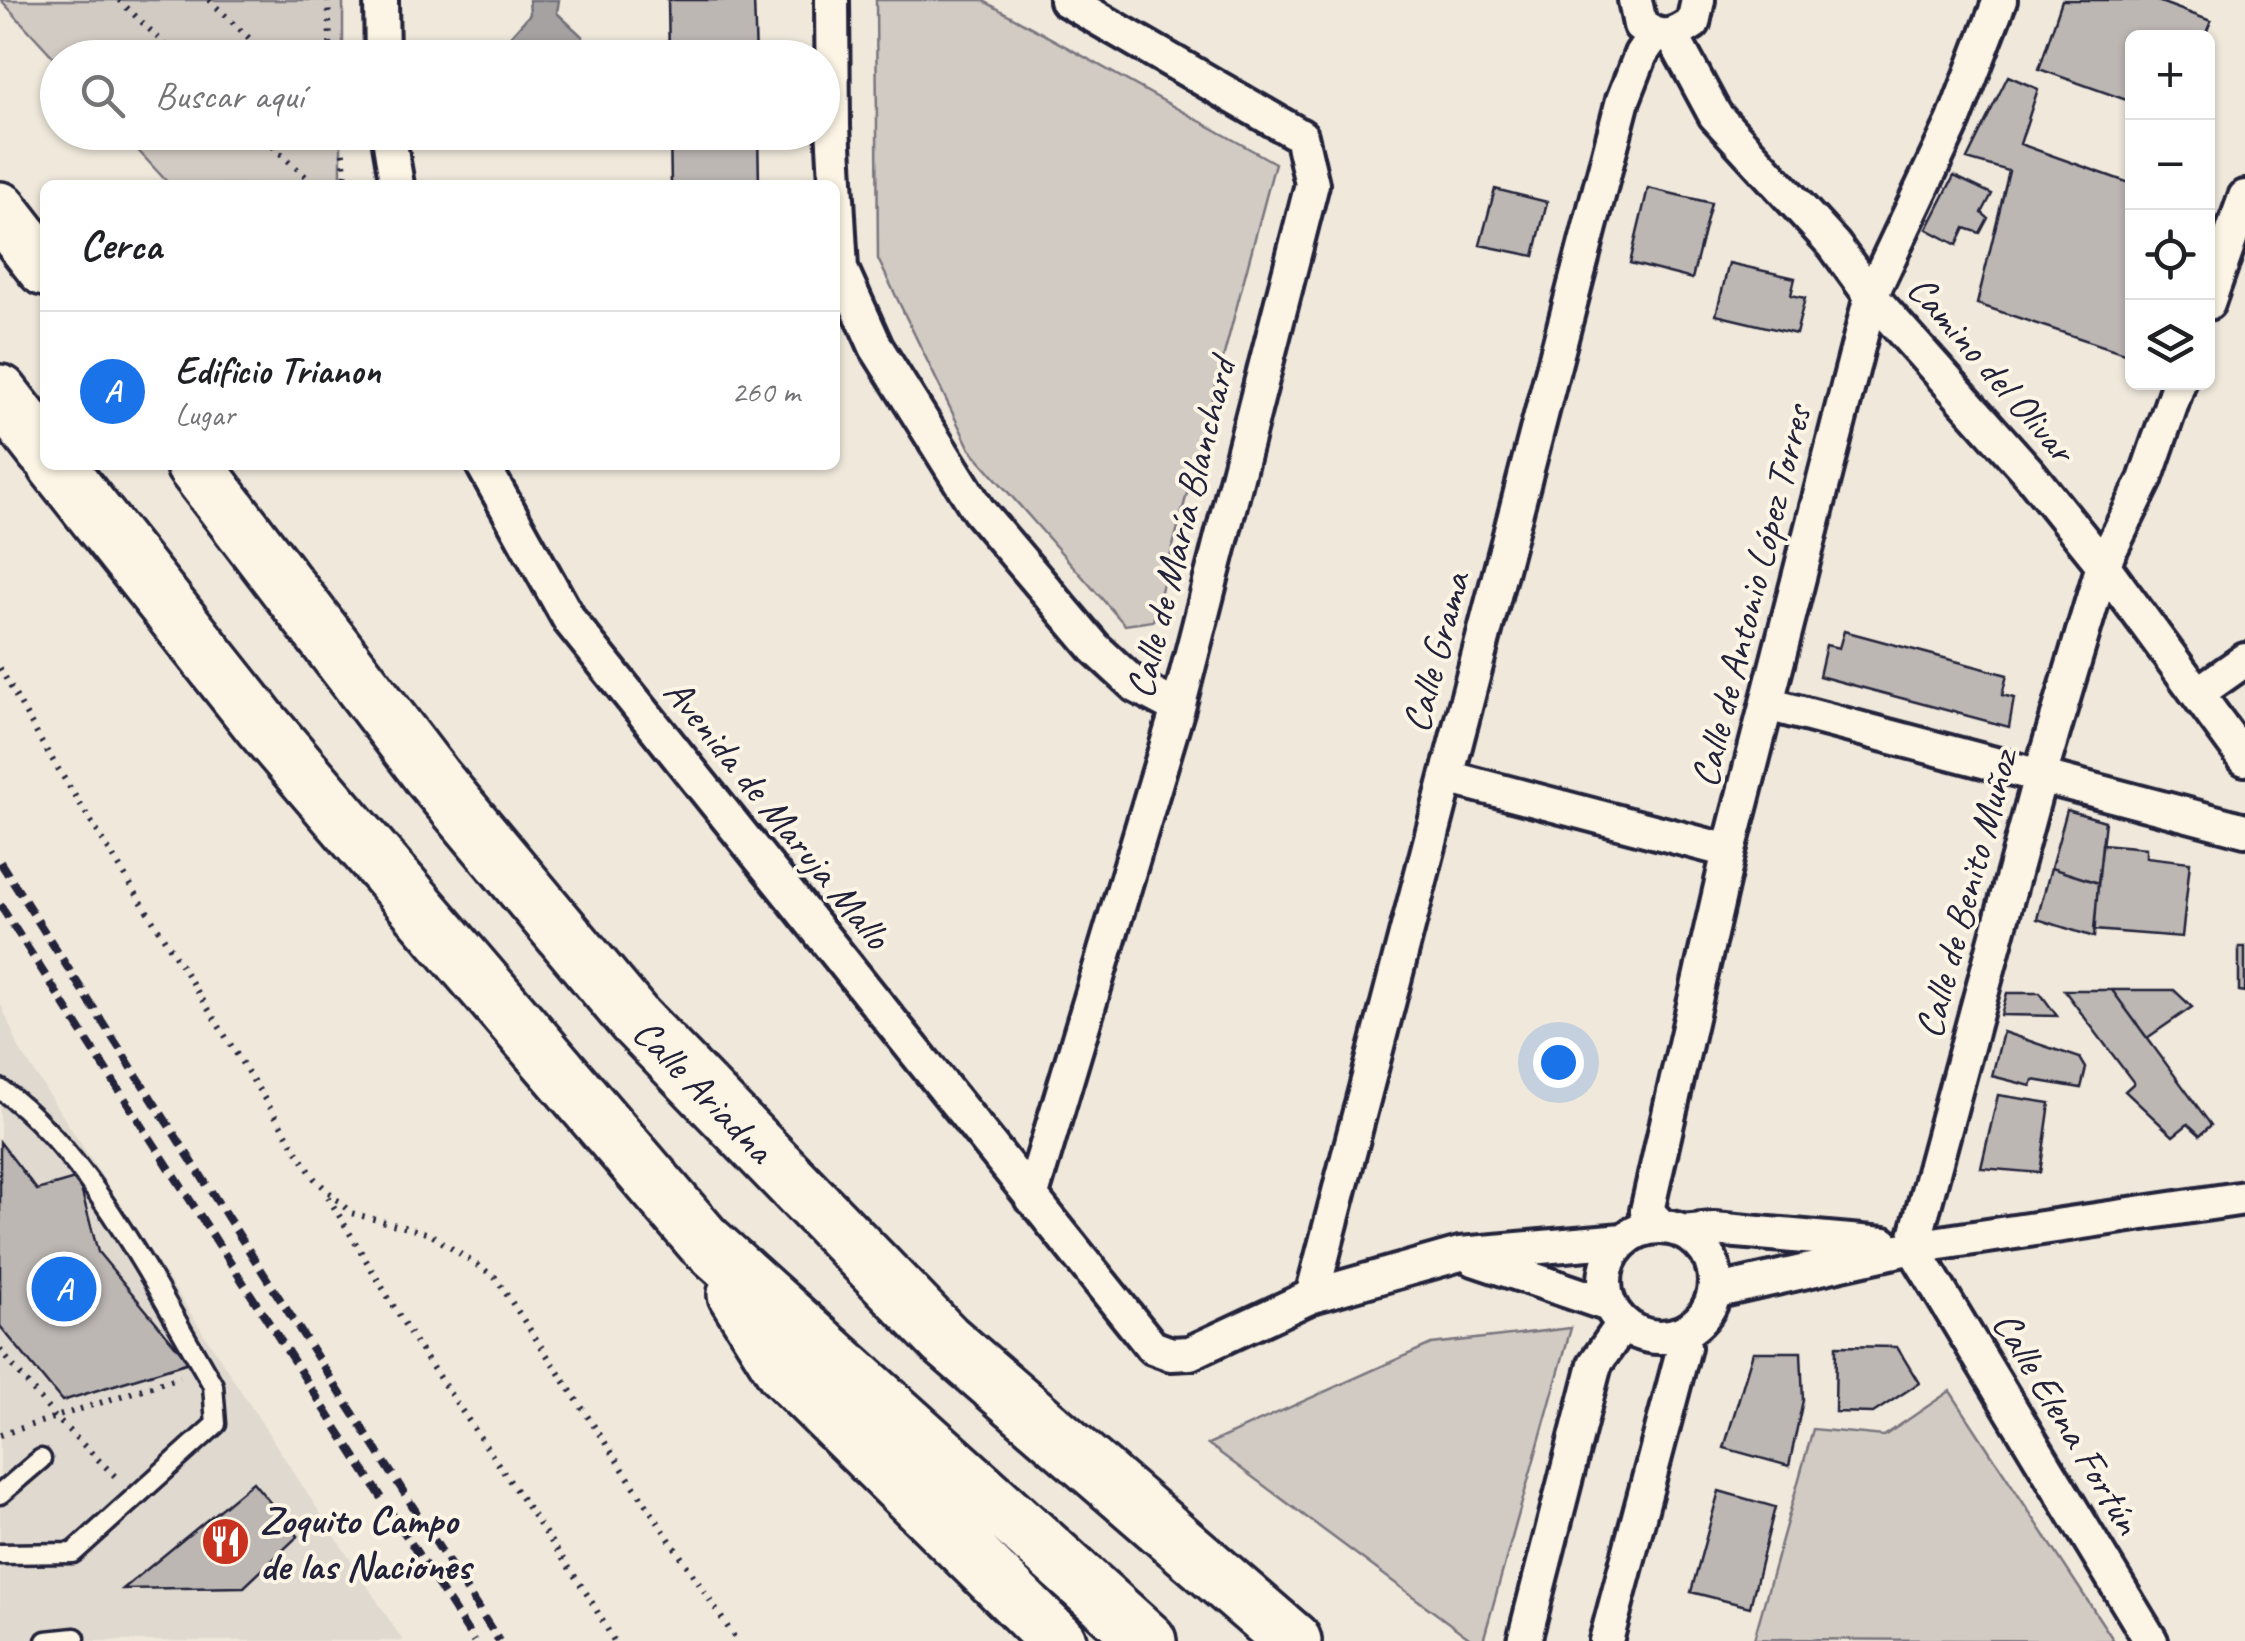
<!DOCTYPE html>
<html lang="es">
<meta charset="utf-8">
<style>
:root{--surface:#fff;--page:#f2f2f2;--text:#202124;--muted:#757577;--line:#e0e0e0;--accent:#1a73e8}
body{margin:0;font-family:Caveat,sans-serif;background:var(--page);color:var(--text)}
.controls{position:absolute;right:30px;top:30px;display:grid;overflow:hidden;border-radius:15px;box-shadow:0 2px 8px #0004}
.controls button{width:90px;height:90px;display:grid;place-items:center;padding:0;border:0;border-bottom:2px solid var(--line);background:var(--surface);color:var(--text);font:50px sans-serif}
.you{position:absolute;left:1558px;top:1062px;width:35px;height:35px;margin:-25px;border:8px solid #fff;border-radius:50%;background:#1a73e8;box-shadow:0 0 0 15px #1a73e833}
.badge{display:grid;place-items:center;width:65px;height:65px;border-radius:50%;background:var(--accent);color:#fff;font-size:32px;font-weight:700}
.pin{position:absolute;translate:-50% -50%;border:5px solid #fff;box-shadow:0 2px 10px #0006}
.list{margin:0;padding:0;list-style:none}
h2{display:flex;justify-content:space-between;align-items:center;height:130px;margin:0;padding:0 40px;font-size:42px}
h2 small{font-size:32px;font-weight:400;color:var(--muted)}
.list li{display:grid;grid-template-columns:65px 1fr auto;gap:30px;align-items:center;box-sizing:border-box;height:160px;padding:0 40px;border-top:2px solid var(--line)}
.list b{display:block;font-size:38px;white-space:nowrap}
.list p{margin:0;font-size:32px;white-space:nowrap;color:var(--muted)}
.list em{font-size:32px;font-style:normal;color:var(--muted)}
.icon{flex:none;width:55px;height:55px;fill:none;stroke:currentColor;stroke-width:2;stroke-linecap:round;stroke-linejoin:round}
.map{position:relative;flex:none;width:2245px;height:1641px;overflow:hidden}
.search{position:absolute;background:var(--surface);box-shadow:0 2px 8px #0004;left:40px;top:40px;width:800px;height:110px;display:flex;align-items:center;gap:25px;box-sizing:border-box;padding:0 35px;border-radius:55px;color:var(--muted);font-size:38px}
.panel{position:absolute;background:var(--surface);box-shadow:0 2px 8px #0004;left:40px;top:180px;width:800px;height:290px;border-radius:15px}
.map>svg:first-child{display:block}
</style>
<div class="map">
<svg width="2245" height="1641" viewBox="0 0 2245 1641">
<rect width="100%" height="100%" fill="#efe8db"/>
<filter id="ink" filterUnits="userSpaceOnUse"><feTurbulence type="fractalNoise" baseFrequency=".01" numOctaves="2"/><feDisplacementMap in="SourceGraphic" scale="20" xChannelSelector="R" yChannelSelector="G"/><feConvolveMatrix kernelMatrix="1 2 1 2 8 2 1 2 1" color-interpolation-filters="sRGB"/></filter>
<g filter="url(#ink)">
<path fill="#e0d9cf" d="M0,1002L20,1050L403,1641H0Z"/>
<path fill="#d1cbc3" stroke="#7a767f" stroke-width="2.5" d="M1,0H343V57L58,58L57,61Z
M876,0H982L1275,163L1153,621L1125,625L970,449L878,259Z
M122,133H341V185H170Z
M1571,1328L1483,1641H1473L1208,1444L1431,1344Z
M1950,1391L2114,1641L1754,1639L1813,1429L1884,1436Z"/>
<path fill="#a6a2a2" stroke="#716f79" stroke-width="2.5" d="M529,0H559L557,13L583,37L585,57H508L506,41L530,14Z"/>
<path fill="#bcb7b3" stroke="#22223b" stroke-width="2.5" d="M668,0H754L756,58H669Z
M2062,0H2155L2211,21L2204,38H2132V102L2039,69Z
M2008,76L2038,89L2020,144L2132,184V338L2127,354L1977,304L2009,171L1967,159Z
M670,132H758L759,185H671Z
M1954,176L1992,194L1982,213L1988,218L1980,233L1965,228L1957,245L1927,229Z
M1648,188L1711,203L1692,279L1630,263Z
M1495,189L1547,202L1534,256L1480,245Z
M1729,263L1795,278L1791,295L1805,298L1796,334L1716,315Z
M1844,631L2007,675L2002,695L2014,698L2009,727L1819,676L1826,645L1839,648Z
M2067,810L2105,821L2098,883L2051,868Z
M2102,844L2146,848V857L2190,862L2182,937L2094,930Z
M2051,868L2098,883L2094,937L2037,919Z
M2239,947H2245V992L2239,991Z
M2064,990H2112L2211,1125L2200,1135L2188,1124L2173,1136L2125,1091L2134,1083Z
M2112,990H2174L2192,1007L2147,1038Z
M2007,993H2040L2057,1016L2001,1015Z
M2003,1032L2080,1058L2086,1068L2081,1088L2033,1080L2031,1086L1992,1076Z
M1998,1095L2050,1103L2040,1173L1981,1168Z
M0,1142L37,1190L78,1178L98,1252L189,1362L62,1401L0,1326Z
M1836,1346L1897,1347L1919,1383L1873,1413L1835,1412Z
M1753,1352H1801L1803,1400L1789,1466L1724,1448Z
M253,1482L298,1536L244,1587L123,1589Z
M1719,1491L1775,1507L1750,1607L1691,1592Z"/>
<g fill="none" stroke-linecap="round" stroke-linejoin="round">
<defs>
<path id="lane" d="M0,1089C88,1150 158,1292 213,1385L216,1424L73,1553L0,1554
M0,1494L41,1459
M46,1641L75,1638"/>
<path id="street" d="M381,0L382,58
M832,0L833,127L841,269L876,347L978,510L1095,648L1136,686L1178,708
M1635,0L1640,25C1661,41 1673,37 1693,23L1698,0
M1673,37L1715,115L1834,245L1871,296L2030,474L2103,565L2245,759
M388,132L397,185
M2208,303L2245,197
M483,465L570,621L1152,1347L1171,1354L1190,1353L1312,1296L1460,1254L1623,1240
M2198,693L2245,660
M1767,704L2245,830
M1447,777L1729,851
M1031,1198L1178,708L1312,184L1301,136L1066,0
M1605 1282a55 55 0 1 1 110 0a55 55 0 1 1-110 0Z
M1662,1227L1647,1211L1729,851L1871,296L1954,120L2000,0
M1682,1232L1714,1229L1884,1244
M1913,1247L2040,776L2103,565L2145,480L2179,382
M1913,1247L2151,1641
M1474,1259L1609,1305
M1714,1292L1913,1247L2245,1198
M1312,1296L1623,100L1641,54L1654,35
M1524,1641L1595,1364L1623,1324
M1606,1641L1684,1347L1678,1334"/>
<path id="highway" d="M0,210L45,268
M0,393L45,451
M56,465L261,724L703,1240L1148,1641
M194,465L433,778L635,1020L945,1340L1293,1641
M736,1294L784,1371L1058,1641"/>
</defs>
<use href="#lane" stroke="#22223b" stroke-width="25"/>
<use href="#street" stroke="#22223b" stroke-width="40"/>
<use href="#highway" stroke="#22223b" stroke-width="62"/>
<path stroke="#22223b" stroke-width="6" stroke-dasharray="2.5 8" stroke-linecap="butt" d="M119,0L179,58
M209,0L270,58
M328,0L331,58
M257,132L315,185
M340,132L347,185
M0,668L42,743L314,1178L351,1213L430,1234L495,1277L737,1641
M328,1197L417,1345L589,1597L614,1641
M0,1350L55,1417L117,1478
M0,1435L180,1377"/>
<use href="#lane" stroke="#fcf5e5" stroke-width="18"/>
<use href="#street" stroke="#fcf5e5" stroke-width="32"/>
<use href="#highway" stroke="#fcf5e5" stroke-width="55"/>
<path stroke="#22223b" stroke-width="8" stroke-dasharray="15 8" stroke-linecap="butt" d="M0,862L499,1641
M0,905L474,1641"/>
</g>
</g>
<defs>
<symbol id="restaurant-disc" viewBox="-11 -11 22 22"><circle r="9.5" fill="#c8321e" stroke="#fcf5e5"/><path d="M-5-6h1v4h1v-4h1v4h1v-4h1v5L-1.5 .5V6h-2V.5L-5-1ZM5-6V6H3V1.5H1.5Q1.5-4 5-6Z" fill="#fff"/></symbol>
</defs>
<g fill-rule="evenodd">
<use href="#restaurant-disc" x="198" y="1514" width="55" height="55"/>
</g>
<g text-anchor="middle" stroke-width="8" stroke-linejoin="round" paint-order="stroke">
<g font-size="40" fill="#22223b" stroke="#fcf5e5">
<text transform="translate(1992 368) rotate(49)" y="14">Camino del Olivar</text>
<text transform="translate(1180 528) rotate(-76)" y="14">Calle de María Blanchard</text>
<text transform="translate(1750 596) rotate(-76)" y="14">Calle de Antonio López Torres</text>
<text transform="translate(1435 652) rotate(-75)" y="14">Calle Grama</text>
<text transform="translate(778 813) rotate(51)" y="14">Avenida de Maruja Mallo</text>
<text transform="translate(1965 894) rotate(-75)" y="14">Calle de Benito Muñoz</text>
<text transform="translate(704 1090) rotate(46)" y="14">Calle Ariadna</text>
<text transform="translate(2068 1422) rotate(59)" y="14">Calle Elena Fortún</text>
</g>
<g font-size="40" font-weight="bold" fill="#22223b" stroke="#fcf5e5" text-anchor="start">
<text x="260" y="1533">Zoquito Campo<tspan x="260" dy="46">de las Naciones</tspan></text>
</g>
</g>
</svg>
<div class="controls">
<button>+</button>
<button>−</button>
<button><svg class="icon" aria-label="locate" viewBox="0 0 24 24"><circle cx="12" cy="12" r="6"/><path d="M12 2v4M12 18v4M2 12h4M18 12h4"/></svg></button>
<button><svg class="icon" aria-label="layers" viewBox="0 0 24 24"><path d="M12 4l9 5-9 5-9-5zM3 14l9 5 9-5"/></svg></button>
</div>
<div class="you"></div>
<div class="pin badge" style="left:64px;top:1289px">A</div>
<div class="search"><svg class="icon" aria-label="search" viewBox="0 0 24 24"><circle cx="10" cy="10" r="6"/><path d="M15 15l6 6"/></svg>Buscar aquí</div>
<section class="panel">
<h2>Cerca<small></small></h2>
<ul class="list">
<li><span class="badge">A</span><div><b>Edificio Trianon</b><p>Lugar</p></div><em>260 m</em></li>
</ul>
</section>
</div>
